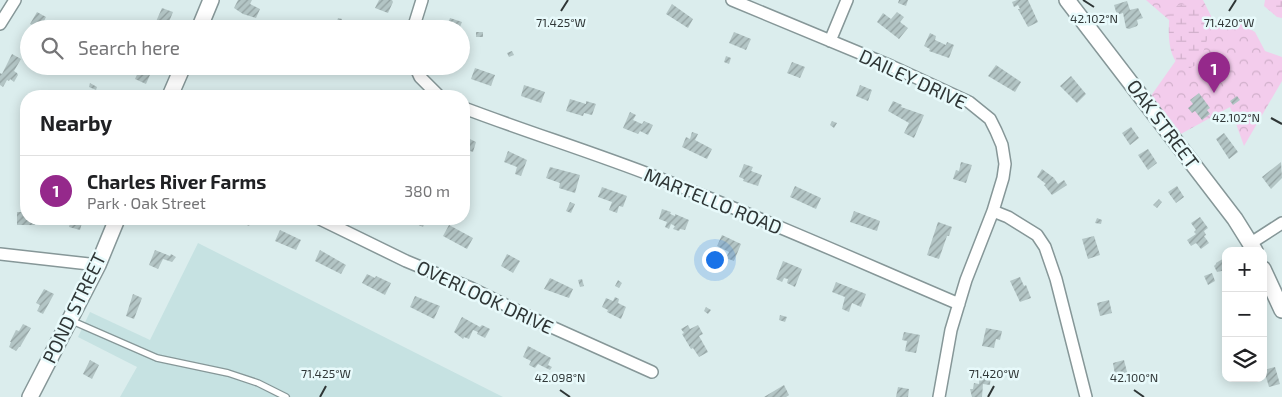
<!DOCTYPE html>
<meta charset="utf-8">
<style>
:root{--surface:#fff;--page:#f2f2f2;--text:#202124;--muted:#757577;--line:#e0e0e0;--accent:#95298b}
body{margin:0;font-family:"Exo 2",sans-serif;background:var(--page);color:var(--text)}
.controls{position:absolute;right:15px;bottom:15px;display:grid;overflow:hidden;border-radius:10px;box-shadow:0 2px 12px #0003}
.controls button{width:45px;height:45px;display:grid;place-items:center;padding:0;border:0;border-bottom:1px solid var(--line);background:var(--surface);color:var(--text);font:25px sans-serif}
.you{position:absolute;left:714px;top:259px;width:18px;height:18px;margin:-12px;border:4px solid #fff;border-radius:50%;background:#1a73e8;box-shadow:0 0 0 8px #1a73e833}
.badge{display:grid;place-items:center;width:32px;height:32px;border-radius:50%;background:var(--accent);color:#fff;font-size:16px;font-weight:700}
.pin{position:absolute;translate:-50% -41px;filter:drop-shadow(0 1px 2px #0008)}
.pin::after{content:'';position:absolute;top:26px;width:18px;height:15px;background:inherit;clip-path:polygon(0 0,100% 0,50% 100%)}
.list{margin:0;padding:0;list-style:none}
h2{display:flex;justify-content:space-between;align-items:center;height:65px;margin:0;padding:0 20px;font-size:21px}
h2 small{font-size:16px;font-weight:400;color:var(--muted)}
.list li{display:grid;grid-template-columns:32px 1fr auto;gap:15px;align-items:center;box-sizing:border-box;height:70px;padding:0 20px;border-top:1px solid var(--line)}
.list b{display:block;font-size:19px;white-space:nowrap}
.list p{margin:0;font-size:16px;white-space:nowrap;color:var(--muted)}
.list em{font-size:16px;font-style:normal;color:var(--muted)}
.icon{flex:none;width:28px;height:28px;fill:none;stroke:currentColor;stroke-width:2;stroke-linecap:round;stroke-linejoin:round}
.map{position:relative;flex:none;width:1282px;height:397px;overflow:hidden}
.search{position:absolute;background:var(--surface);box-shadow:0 2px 12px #0003;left:20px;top:20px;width:450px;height:55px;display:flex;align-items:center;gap:12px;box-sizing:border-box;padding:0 18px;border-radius:28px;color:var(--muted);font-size:19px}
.panel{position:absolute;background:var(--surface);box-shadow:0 2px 12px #0003;left:20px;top:90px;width:450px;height:135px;border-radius:20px}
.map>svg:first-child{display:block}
</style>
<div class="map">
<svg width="1282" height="397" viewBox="0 0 1282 397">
<defs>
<pattern id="forest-crowns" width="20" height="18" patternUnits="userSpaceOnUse" patternTransform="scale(1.25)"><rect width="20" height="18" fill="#f3ccec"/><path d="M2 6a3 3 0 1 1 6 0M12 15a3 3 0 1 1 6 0" fill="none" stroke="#d1b0cb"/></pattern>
<pattern id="wetland-marsh" width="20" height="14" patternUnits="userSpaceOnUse" patternTransform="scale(1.25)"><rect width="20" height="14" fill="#f3ccec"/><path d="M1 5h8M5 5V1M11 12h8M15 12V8" fill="none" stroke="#d1b0cb"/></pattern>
<pattern id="building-hatch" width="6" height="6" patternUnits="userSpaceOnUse" patternTransform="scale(1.25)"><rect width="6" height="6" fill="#b3c5c5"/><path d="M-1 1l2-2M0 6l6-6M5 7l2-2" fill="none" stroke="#92a1a1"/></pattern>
</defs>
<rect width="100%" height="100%" fill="#dbeded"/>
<path fill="#c6e2e2" d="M198,243L503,397H120L137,367L78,337L90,312L150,340Z"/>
<path fill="url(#forest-crowns)" d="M1146,0H1203L1213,20L1237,22L1255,32L1265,51L1282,57V81L1244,146L1230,107L1168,141L1141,110L1191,39Z"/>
<path fill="url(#wetland-marsh)" d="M1265,0H1282V18L1277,17L1264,6Z
M1198,3L1207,11L1211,26L1203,53L1198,64L1186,70C1166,61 1168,30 1170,12L1178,5Z"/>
<path fill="url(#building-hatch)" d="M238,0H252L250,4L260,9L256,18L243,14L234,8Z
M379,0H392L393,2L388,13L375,8Z
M899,0H908L906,6L898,3Z
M1017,0H1028L1038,22L1028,27L1018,9H1020L1018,5L1014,7L1012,2Z
M1127,1L1130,10L1138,8L1143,18L1137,20L1138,24L1137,26L1129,29L1126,28L1123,13L1117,15L1114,5Z
M672,4L693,19L688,28L666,14Z
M162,8L173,12L166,29L154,26Z
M37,12L46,17L40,29L30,24Z
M897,12L904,17L900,22L908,28L899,39L877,22L883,13L891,19Z
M338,18L342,19L340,26L336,25Z
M450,18L462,22L459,29H446Z
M476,32H483V37H476Z
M734,32L751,39L746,50L729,43Z
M930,33L936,36L935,40L946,45L947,42L954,45L949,58L929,51L930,49L924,46Z
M512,51L514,55L509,57L507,53Z
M12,54L21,59L14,71L17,73L18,75L14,82L10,79L9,81L7,80L3,87L0,85V73L2,74Z
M726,56L731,58L729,64L724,62Z
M792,62L805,67L800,78L787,73Z
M996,65L1021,82L1015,92L988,76Z
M141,66L152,70L146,84L135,79Z
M373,66H386V67L374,69Z
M475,68L495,75L491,86L471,79Z
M1071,76L1086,94L1077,103L1060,86Z
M90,83L97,87L96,90L89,87Z
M524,85L545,92L541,103L521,96Z
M860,85L872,90L868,101L856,96Z
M1199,93L1210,108L1207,110L1210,114L1202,120L1195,111L1192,113L1188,108L1193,104L1190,100Z
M1237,96L1240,100L1233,105L1230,101Z
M570,99L586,104V101L596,104L592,115L584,113L583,116L566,111Z
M893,101L902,105L901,107L924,115L914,138L904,133L909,123L888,111Z
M630,112L636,115L633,120L642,124L644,121L653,125L648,135L640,131L638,134L623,128Z
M832,121L837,123L834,128L830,125Z
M1131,127L1139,138L1130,145L1122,133Z
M692,132L698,134L695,140L712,149L707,159L682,147L686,137L690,139Z
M1224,133L1238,152L1229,159L1216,139Z
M464,136L476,142L473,152L464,149Z
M1148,149L1157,163L1148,170L1138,155Z
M508,151L527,160L521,176L515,174L517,167L504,162Z
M961,162L972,165L966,183L953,179L956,170L959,171Z
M1281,162L1282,178L1271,189L1262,177Z
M744,164L753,167L751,171L762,175L758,186L743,181L744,179L739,177Z
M550,167L580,175L575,193L559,188L560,183L546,178Z
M1042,169L1054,178L1058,184L1064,180L1067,185L1052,195L1044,185L1046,184L1037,177Z
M795,186L821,198L816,209L790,197Z
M1177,186L1184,197L1176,203L1168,192Z
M602,187L627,196L623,207L619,206L617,213L609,210L612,202L598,197Z
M1159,199L1162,202L1157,208L1153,205Z
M570,202L575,204L571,213L566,211Z
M662,209L671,212L670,214L675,216V214L689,220L685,230L680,229L679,231L673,229L675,226L671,224L669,229L665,227L667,222L659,219Z
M854,211L880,221L877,231L850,222Z
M17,212H26V219H35V225H17Z
M1200,217L1208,228L1204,231L1206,235L1204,236L1209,243L1201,249L1196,243L1191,246L1187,240L1196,234L1194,232L1196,230L1191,223Z
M1097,218L1102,220L1101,224L1095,223Z
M71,219H83L80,230L69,227Z
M235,219H253L249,226Z
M401,219H426L423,227L410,221L409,223Z
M938,222L952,227L949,236H947L939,259L927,255Z
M449,225L473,238L467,249L443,236Z
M280,230L301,240L296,250L275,241Z
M722,235L741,244L734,261L726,258L729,252L717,246Z
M1094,236L1100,255L1088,259L1082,239Z
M155,250L170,256L171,254L176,257L172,262L163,259L158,269L149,265Z
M320,250L346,265L341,274L315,261Z
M507,254L520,261L513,273L501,266Z
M1226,257V270L1217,272L1214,266L1216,264V263Z
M783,261L802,269L795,287L787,283L788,279L784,278L782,282L776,279Z
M1212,273L1215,281L1208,285L1204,276Z
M367,274L375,278L376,276L391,283L385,295L362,283Z
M1020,277L1024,286L1026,285L1031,298L1020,302L1010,281Z
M550,278L573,289L569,298L544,289Z
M582,279L584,286L580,287L578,280Z
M618,280L622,283L619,288L615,286Z
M836,282L866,294L861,307L852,303L849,312L842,309L845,297L832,292Z
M44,289L54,294L43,314L37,311L40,305L36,303Z
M133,294L142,298L134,319L126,316Z
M415,296L440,306L434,319L410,307Z
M615,297L619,299L618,303L626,307L621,319L607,312L608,310L602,307L606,298L613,301Z
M1109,300L1112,313L1100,316L1097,303Z
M706,307L711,310L708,314L704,311Z
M780,315L787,317L785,322L779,320Z
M462,317L480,327L482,325L490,329L485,338L477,334L478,332L473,330L469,339L464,337L463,339L454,332Z
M23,324L31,328L20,347H19L16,351L9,347L11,342H10L16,330L19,331Z
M688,325L690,329L698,325L703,334L699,336L708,352L699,357L693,348L691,349L682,334L684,333L681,329Z
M986,328L1002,331L1000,340L996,339L994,348L982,346Z
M904,332L920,335L916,353L905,351L907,341L902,340Z
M528,346L551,358L548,365L552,367L550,370L538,364L535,368L529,365L531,361L523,357Z
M90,360L99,365L92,379L83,374Z
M1124,360L1129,380L1116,381L1113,363Z
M1275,367L1280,384L1269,387L1264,370Z
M980,372L991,373L990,385L983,384L982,397H972L970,389H973L974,383L979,384Z
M784,385L789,395L786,397H764Z
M898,387L909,389L908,397H896Z"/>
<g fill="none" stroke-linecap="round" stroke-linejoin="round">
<defs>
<path id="lane" d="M70,320L157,358L228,373L258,383L286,397"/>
<path id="street" d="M732,0L891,66L969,102L990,119L996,131L1002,145L1005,164L1003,178L993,211L966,280L951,330L939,397
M0,24L15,0
M413,29L422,0
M830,41L847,0
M415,66L420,77L439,96
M464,108C527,132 592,152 656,177C758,216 858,261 959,304
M993,211L1008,217L1037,235L1045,247L1056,279L1086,397
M320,219L406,261L471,288L536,320L652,372
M1251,243L1282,223
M0,254L98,265"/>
<path id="secondary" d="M1067,0L1235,219L1255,251
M199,29L211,0
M170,96L183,66
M1263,269L1282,310
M30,397L98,265L117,219"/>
</defs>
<use href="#lane" stroke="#869798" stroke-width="8"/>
<use href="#street" stroke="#869798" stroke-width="14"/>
<use href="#secondary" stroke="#869798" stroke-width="18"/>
<use href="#lane" stroke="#fff" stroke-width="5.5"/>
<use href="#street" stroke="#fff" stroke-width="11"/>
<use href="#secondary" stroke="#fff" stroke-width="15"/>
</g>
<path fill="none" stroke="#2f3636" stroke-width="2" d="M1083,0L1094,7M561,11L568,0M1229,11L1236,0M1271,118L1282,124M560,390L570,397M1134,390L1144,397M320,397L326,386M988,397L994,386"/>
<g text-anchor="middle" stroke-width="5" stroke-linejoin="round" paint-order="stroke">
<g font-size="19" fill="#2f3636" stroke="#e8fafb">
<text transform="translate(913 79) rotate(25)" y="7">DAILEY DRIVE</text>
<text transform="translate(1163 124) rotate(53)" y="7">OAK STREET</text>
<text transform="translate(713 201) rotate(22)" y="7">MARTELLO ROAD</text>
<text transform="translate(485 297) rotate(25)" y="7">OVERLOOK DRIVE</text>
<text transform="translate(74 308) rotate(-64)" y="7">POND STREET</text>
</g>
</g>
<g font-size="12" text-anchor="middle" fill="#2f3636" stroke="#e8fafb" stroke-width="5" stroke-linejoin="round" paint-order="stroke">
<text x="1094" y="23">42.102°N</text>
<text x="561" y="27">71.425°W</text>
<text x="1229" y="27">71.420°W</text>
<text x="1236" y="122">42.102°N</text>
<text x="326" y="378">71.425°W</text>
<text x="994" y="378">71.420°W</text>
<text x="560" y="382">42.098°N</text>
<text x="1134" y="382">42.100°N</text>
</g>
</svg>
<div class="controls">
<button>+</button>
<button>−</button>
<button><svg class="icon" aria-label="layers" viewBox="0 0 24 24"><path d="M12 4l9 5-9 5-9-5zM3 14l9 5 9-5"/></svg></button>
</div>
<div class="you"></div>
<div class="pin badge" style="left:1214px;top:93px">1</div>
<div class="search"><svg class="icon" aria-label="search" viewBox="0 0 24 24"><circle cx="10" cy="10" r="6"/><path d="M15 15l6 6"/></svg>Search here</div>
<section class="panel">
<h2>Nearby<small></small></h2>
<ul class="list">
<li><span class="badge">1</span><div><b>Charles River Farms</b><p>Park · Oak Street</p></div><em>380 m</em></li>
</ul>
</section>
</div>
